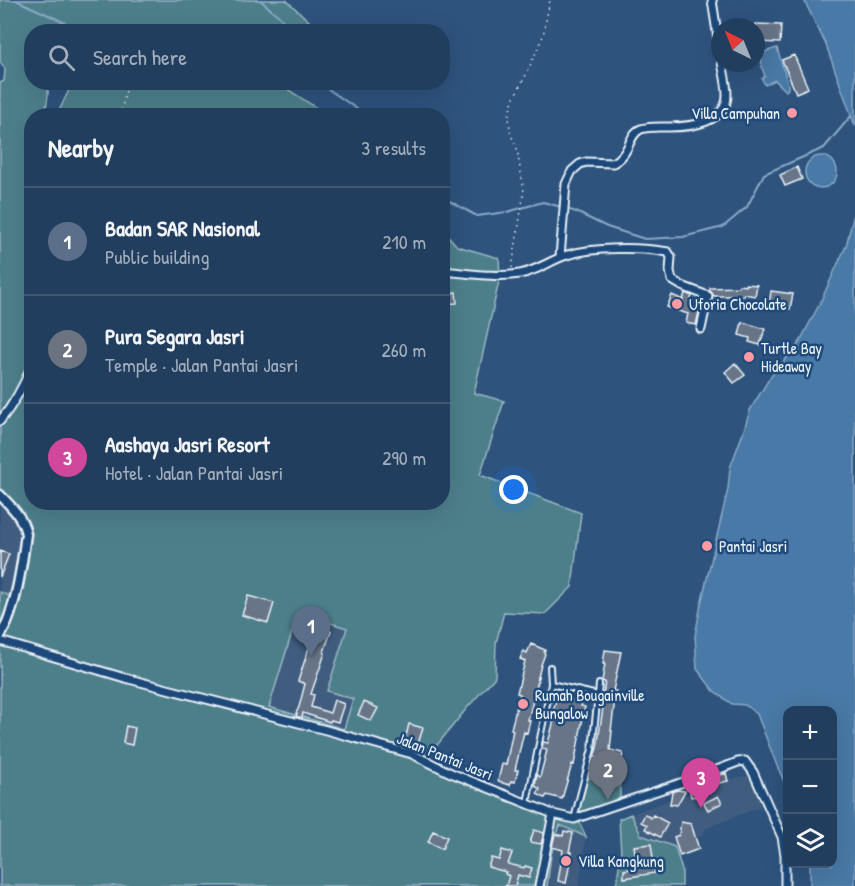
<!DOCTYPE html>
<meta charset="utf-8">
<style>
:root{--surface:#223e5e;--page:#2a4564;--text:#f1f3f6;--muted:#a2aebc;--line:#3f5773;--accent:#ff9aa2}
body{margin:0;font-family:"Patrick Hand",sans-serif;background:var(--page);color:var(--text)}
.controls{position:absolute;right:18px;bottom:18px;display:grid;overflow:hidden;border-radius:12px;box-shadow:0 6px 24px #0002}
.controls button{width:54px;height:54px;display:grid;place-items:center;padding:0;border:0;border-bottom:2px solid var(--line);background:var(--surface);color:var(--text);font:30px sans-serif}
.compass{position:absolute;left:711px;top:18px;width:54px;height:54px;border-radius:50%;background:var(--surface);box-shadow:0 6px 24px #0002;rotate:317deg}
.you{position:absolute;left:514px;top:490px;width:21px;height:21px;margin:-15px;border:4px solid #fff;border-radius:50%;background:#1a73e8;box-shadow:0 0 0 9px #1a73e833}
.badge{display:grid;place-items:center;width:39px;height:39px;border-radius:50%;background:var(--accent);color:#fff;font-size:20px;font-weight:700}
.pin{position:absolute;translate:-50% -50px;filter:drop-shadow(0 2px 3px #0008)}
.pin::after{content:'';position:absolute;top:32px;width:21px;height:18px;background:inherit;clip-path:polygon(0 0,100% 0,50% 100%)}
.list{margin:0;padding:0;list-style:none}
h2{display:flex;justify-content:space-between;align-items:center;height:78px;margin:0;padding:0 24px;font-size:26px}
h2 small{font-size:20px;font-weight:400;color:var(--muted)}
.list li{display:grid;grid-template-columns:39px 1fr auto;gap:18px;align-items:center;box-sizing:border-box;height:108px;padding:0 24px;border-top:2px solid var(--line)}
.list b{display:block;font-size:22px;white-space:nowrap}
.list p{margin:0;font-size:20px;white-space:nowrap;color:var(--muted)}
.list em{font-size:20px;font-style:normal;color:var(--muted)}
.icon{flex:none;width:33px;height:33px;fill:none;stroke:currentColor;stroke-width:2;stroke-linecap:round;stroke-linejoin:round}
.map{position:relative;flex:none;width:855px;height:886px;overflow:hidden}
.search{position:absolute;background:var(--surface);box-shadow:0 6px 24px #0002;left:24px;top:24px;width:426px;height:66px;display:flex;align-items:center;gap:15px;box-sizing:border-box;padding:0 21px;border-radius:24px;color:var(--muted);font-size:22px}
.panel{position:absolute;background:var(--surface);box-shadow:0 6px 24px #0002;left:24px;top:108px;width:426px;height:402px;border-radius:24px}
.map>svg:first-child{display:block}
</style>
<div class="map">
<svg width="855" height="886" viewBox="0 0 855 886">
<rect width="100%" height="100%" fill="#2e537d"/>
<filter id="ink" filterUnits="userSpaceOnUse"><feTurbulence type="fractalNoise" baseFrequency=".0167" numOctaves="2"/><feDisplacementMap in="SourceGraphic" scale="12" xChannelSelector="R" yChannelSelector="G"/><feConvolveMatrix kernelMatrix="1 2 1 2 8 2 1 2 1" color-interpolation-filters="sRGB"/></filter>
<g filter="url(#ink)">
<path fill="#3f5d80" d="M0,501L18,515L26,531L12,597L0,592Z
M298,613L347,628L327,691L353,699L344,729L269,707Z
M750,775H755L769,803L705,829L703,835L675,847L641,835L631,814L726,780Z
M560,825L586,837L579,886H547L551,855Z"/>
<path fill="#4d7f8b" stroke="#9ab8c2" stroke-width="1.5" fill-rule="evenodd" d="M0,0H286L309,21L313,31L32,32V82L48,83V95L45,115L32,116V502H442L443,230L457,246L499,258L500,277L474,393L504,401L480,475L581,513L572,587L545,614L504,612L496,643L495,677L467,708L425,760L568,820L578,819L586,837L560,825L551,855L547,886H0V592L12,597L26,531L18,515L0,501V83L4,81L5,69L0,62ZM298,613L347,628L327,691L353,699L344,729L269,707Z
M71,82L287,83L281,85L312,105L326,115H57L71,86Z
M587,777L620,785V798L582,813H579Z
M631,814L641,835L675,847L682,870V886H616L621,854L619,819Z"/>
<path fill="#4979a6" stroke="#89a9c7" stroke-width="1.5" d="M804,0H855V126L826,45Z
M777,48L788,83V89L786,91L775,80L765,85L762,79L765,76L762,68L761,53Z
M805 172a16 16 0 1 1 32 0a16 16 0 1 1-32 0Z
M855,210V886H810V864H832V710H788L787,788L777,766L757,714L745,705L732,704L714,691L697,669L695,636L701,604L728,489L730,468L743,433L750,410L769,379L799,343L819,305L846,246Z"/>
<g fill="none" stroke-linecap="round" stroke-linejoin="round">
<path stroke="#89a9c7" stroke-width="2" d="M16,0L68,24L89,32
M260,0L280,17L291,32
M318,82L357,109L363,116
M442,197L477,216L507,212L543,202L561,207
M567,209L576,212L607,227L645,239L683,237L723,227L747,207L764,174L824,148L851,116"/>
</g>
<path fill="#687588" stroke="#e8f1f8" stroke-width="1.5" d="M756,24L781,25L780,43L756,42Z
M794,55L808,88L796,93L782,60Z
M797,167L802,179L785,186L780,175Z
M442,283H450L451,293L456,292L457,303L442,304Z
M746,284L757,285L755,296L744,294V296H714L710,291V288L738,287L739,285L746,286Z
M771,291L793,294L790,309L769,306Z
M685,293L692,296L690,302L701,303L696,325L686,323L688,314L667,307L672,295L683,300Z
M742,322L765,329L760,345L749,342L750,338L739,335Z
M735,363L745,375L734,383L725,372Z
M0,551L9,554L0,577Z
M248,596L274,603L268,623L242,615Z
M316,626L331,631L324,652L325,653L311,694L314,695L311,707L330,713L334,700L344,704L338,722L331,720L330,722L303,713L302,718L296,716L297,714L296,713L299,707L305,684L298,681Z
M531,644L545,650L544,653L545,654L541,665L537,681H538L528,720L530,721L527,733L524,732L515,770H518L515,782L511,781L510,785L502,783V782L498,781L502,764L506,765L513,730L511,729L520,694L517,693L525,661L520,659L523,651L527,653Z
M605,650L621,652L613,691H616L611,731H612L610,750L623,753L621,763L607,760L606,764L599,762L601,759L594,757L597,748L604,701H602L605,682L602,681L605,664H603Z
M557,697L582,702L581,706L585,707L574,765L572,764L562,799L547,795L545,798L537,794L540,789L535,786L537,775L540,777L547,750L542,749L543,742L548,743L553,724L555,712H553Z
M364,702L378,708L371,721L358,715Z
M409,724L423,728L418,744L405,740Z
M126,726L135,728L132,745L123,743Z
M726,773L728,781L711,785L710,779Z
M704,781L706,795L691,797L689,786Z
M677,790L685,791L677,805L670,804L672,792Z
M718,796L722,803L708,810L704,803Z
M645,814L651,818L653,815L668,823L660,837L645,829L647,825L641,822Z
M681,822L691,824L699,849L680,856L674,837L679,835Z
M534,830L544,833L541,844L530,842Z
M433,831L447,837L442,849L428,842Z
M564,831L573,833L569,852H572L566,883L558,881L563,850L552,847L555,834L563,836Z
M651,844L655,873L624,878V870L637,868L634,846Z
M502,850L512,853L508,864L524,868L525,866L532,868L529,878L518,875L515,886H506L509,876L505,874L506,872L488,867L491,858L499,860Z"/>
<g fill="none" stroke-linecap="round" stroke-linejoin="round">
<defs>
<path id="service" d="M550,667L551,684
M598,695L599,684
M527,803L551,684L598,695L592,749L574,819"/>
<path id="minor" d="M712,0L720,52
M560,257L566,184L572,171L580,164L586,162L613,163C631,154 628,134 641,129C649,126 660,127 669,127C689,127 727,123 727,95C727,85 724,73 722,63
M442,271C468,273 495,278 520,274C537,271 551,260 567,255C593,247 641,247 668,252L671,257L670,271L672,280L682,286L708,296L701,329
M0,421C14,404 24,385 32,365
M0,641L125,678L326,730L412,754L451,773L553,814L574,819L701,776L738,762L745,761L753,772L782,837L785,855V886
M539,886L553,814"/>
<path id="tertiary" d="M0,495C12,507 23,518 26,534C22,564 16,611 0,636"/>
</defs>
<use href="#service" stroke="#e8f1f8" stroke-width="8"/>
<use href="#minor" stroke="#e8f1f8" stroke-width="11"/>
<use href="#tertiary" stroke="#e8f1f8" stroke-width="13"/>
<path stroke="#e8f1f8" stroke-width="1.5" stroke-dasharray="1.5 4.5" stroke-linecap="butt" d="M120,116L128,82
M512,268L524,192L517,149L510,132L509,115L513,99L526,75L543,36L550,0"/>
<use href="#service" stroke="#1f4a7a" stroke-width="4"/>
<use href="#minor" stroke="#1f4a7a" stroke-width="7"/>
<use href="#tertiary" stroke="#1f4a7a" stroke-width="8"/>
</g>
</g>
<g fill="#ff9aa2" stroke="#1f4a7a" stroke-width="2">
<circle cx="792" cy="113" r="6"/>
<circle cx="677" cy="304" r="6"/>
<circle cx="749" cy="357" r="6"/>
<circle cx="707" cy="546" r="6"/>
<circle cx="523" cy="704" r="6"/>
<circle cx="566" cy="861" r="6"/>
</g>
<g text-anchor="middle" stroke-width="5" stroke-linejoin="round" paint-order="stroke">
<g font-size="16" fill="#e8f1f8" stroke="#1f4a7a" text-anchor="start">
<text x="780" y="119" text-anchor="end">Villa Campuhan</text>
<text x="689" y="310">Uforia Chocolate</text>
<text x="761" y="354">Turtle Bay<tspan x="761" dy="18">Hideaway</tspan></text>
<text x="719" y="552">Pantai Jasri</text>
<text x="535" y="701">Rumah Bougainville<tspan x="535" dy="18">Bungalow</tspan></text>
<text x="578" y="867">Villa Kangkung</text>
</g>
<g font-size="16" fill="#e8f1f8" stroke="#1f4a7a">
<text transform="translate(445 756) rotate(22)" y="6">Jalan Pantai Jasri</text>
</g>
</g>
</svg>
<div class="controls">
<button>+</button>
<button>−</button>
<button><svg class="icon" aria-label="layers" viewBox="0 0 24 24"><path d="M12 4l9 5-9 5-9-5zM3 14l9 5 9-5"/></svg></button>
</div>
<svg class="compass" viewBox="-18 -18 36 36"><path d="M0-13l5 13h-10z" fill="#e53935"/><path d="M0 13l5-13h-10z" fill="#a2aebc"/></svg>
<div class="you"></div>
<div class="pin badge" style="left:311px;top:656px;background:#5c6f8a">1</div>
<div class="pin badge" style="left:608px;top:800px;background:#6b7280">2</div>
<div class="pin badge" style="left:701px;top:808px;background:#d1479c">3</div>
<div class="search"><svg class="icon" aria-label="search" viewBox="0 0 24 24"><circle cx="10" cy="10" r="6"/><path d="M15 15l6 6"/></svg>Search here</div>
<section class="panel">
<h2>Nearby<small>3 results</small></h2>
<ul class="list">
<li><span class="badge" style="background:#5c6f8a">1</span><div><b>Badan SAR Nasional</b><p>Public building</p></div><em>210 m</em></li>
<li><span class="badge" style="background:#6b7280">2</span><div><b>Pura Segara Jasri</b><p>Temple · Jalan Pantai Jasri</p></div><em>260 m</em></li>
<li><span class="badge" style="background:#d1479c">3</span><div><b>Aashaya Jasri Resort</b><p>Hotel · Jalan Pantai Jasri</p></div><em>290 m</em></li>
</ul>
</section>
</div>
